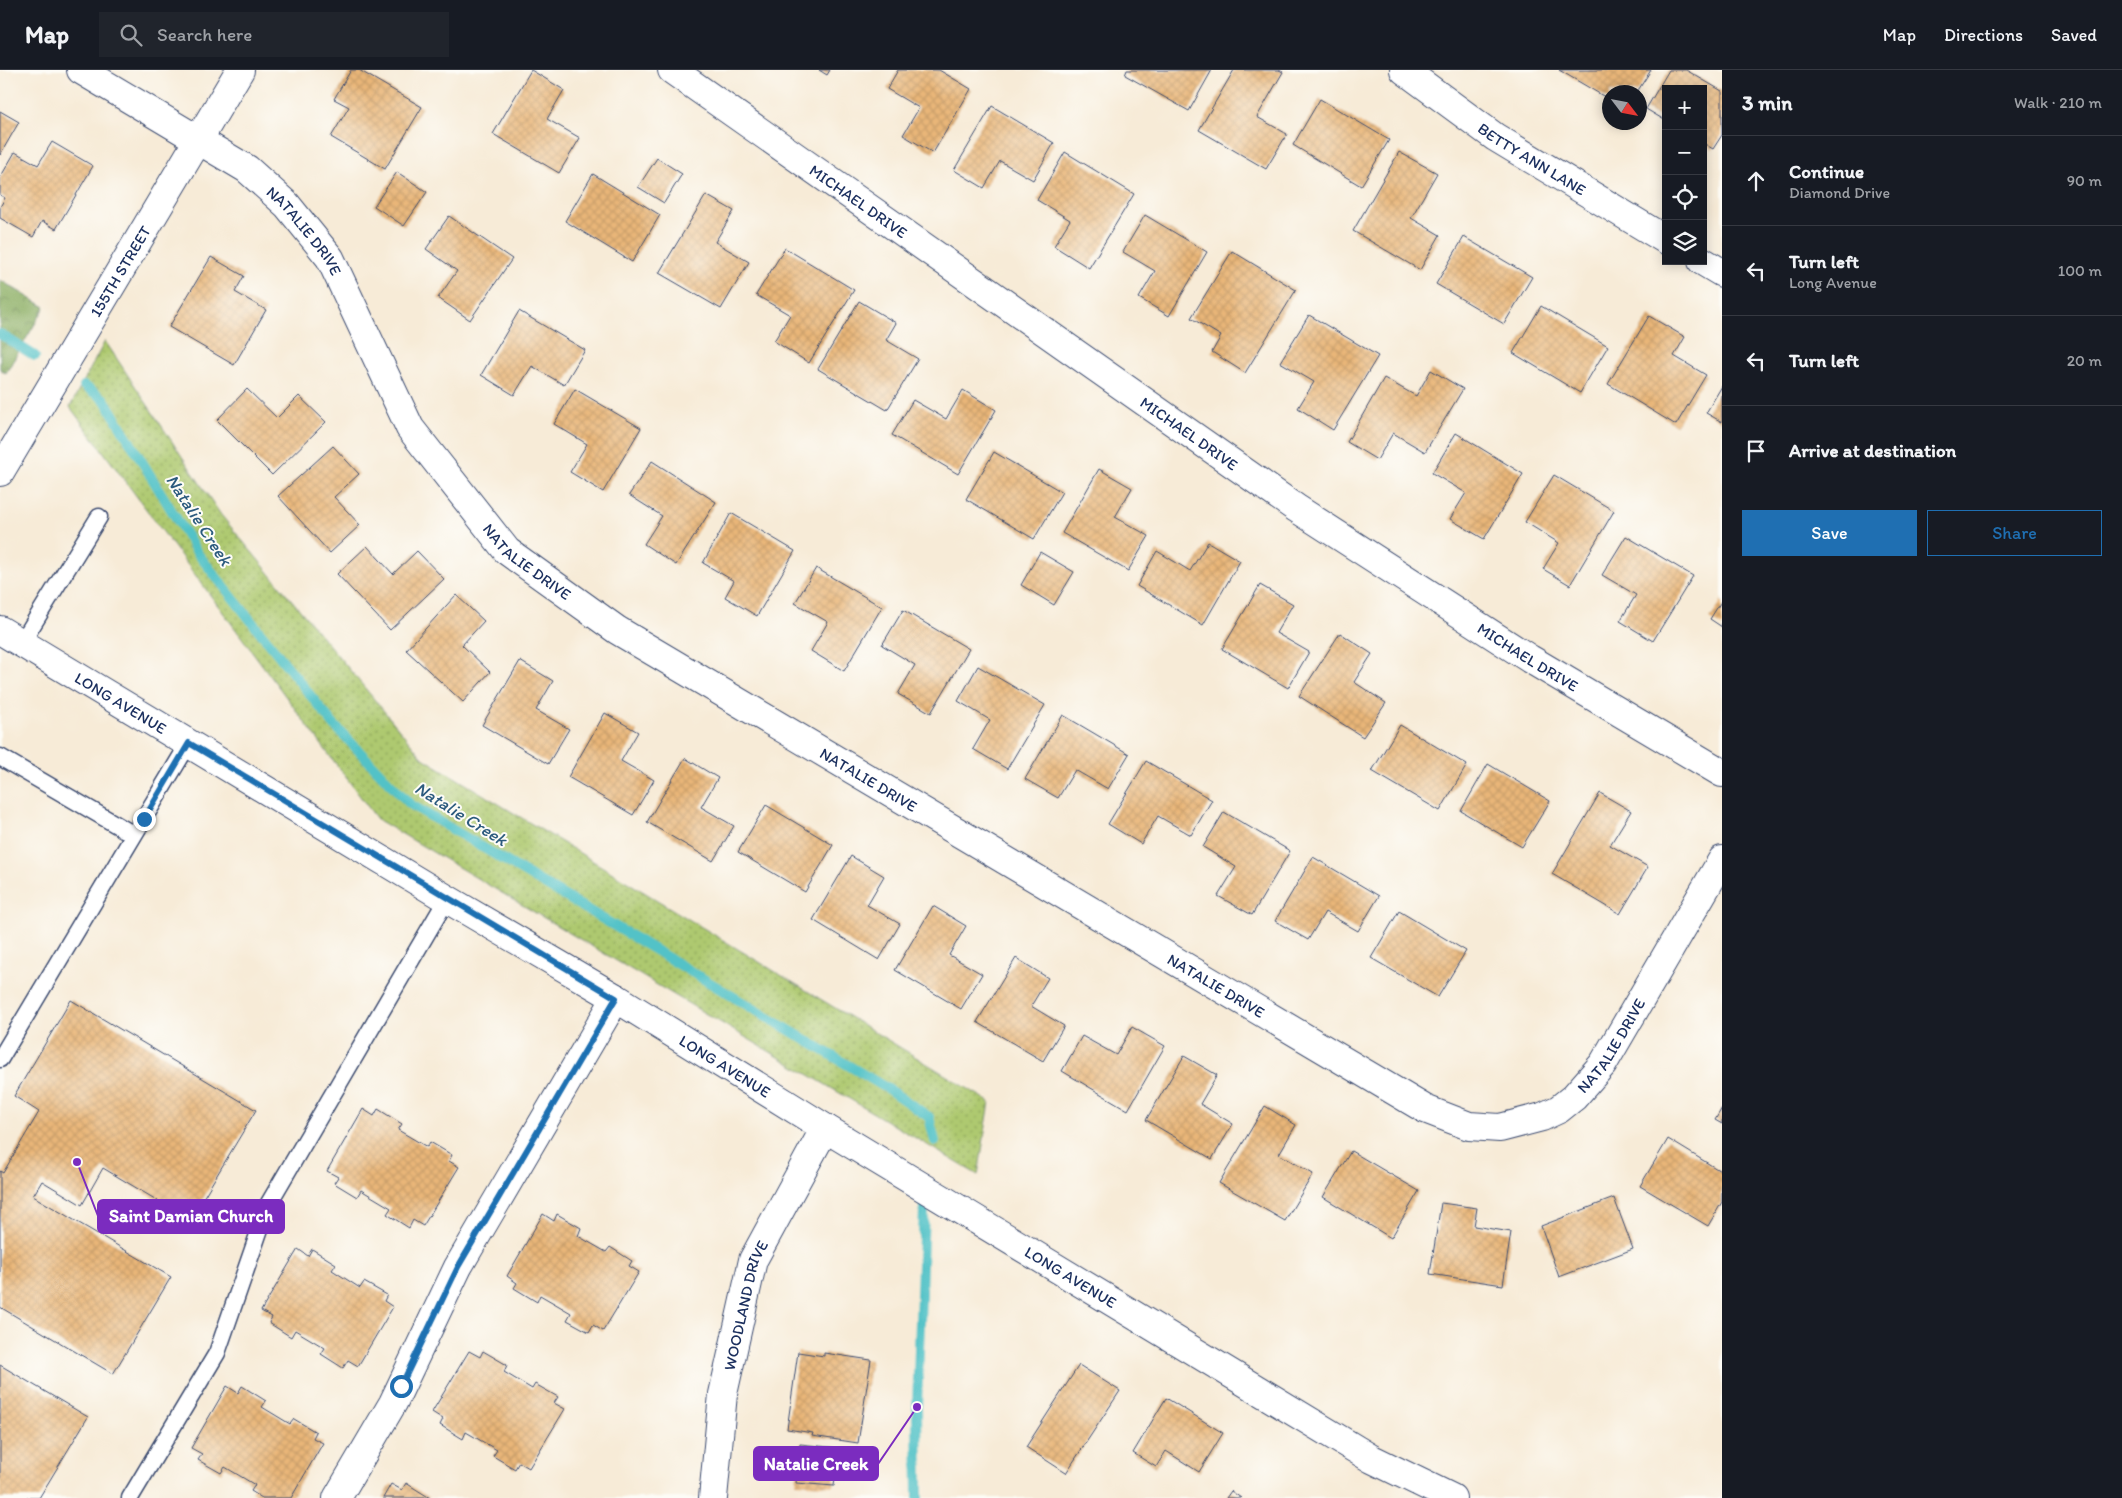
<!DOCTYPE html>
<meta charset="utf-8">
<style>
:root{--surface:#171b24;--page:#20242c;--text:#f1f3f6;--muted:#9ea1a6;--line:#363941;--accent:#1f6fb2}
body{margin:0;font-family:Itim,sans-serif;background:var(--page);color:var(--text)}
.controls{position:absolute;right:15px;top:15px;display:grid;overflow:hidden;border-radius:0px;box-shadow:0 2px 12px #0003}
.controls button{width:45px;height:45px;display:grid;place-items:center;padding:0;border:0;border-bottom:1px solid var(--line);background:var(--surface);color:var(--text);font:25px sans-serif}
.compass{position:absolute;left:1602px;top:15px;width:45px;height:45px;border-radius:50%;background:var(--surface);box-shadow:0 2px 12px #0003;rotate:122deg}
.stop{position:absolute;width:15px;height:15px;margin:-11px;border:4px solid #1f6fb2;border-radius:50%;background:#fff}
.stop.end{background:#1f6fb2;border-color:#fff;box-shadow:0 1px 5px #0008}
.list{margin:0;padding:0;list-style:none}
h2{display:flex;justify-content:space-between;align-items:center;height:65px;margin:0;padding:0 20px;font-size:21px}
h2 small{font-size:16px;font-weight:400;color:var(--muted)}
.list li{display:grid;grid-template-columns:32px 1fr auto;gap:15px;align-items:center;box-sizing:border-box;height:90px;padding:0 20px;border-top:1px solid var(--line)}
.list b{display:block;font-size:19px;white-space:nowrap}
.list p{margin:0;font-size:16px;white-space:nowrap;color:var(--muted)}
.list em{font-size:16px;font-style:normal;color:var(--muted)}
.actions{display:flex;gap:10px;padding:15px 20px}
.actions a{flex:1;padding:11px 0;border:1px solid var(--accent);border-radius:0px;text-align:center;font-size:18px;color:var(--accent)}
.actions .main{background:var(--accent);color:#fff}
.icon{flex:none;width:28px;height:28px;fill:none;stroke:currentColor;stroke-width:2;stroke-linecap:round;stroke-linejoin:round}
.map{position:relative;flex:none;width:1722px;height:1428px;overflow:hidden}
header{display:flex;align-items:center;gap:30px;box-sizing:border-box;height:70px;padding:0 25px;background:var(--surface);border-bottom:1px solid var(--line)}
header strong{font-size:24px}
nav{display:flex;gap:28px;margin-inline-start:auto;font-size:18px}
.search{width:350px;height:45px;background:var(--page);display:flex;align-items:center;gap:12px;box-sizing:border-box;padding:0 18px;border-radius:0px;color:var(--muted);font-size:19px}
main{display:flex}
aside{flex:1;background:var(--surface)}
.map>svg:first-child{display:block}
</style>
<header>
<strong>Map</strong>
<div class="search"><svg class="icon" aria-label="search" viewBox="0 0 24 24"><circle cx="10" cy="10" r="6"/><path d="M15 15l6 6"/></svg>Search here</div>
<nav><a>Map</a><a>Directions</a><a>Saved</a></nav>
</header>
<main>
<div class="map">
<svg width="1722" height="1428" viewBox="0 0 1722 1428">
<defs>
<pattern id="grass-dots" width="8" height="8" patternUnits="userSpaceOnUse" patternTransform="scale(1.25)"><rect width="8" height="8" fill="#aec96f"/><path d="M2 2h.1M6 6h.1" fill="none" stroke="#8da45e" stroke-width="1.8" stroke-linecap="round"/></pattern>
<pattern id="forest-crowns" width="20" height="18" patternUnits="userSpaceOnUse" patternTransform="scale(1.25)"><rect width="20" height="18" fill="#8aad62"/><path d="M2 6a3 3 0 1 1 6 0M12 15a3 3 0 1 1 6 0" fill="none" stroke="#708d54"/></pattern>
<pattern id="building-cross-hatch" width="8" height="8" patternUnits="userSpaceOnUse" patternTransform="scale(1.25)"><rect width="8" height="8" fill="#e9b678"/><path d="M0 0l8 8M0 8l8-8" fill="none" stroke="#c79d6a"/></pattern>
</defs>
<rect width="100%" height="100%" fill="#fdfcf7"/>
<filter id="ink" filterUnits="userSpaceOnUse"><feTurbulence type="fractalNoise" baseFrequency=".02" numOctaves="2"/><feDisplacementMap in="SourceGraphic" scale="10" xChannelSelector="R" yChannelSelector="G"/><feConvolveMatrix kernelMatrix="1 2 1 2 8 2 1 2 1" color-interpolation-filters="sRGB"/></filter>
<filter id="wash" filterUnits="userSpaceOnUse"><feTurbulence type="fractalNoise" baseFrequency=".0096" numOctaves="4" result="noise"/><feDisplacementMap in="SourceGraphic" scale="20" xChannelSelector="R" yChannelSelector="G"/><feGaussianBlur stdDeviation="1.12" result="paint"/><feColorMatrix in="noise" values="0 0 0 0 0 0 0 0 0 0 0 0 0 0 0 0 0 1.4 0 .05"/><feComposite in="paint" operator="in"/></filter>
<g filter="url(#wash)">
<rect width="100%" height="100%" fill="#f7ebd7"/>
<path fill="url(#grass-dots)" stroke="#647c66" d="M105,271L221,445L423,688L990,1032L978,1105L377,749L70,337Z"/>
<path fill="url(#forest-crowns)" stroke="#526e60" d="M0,210L45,237L6,303L0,299Z"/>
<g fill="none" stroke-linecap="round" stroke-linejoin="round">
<path stroke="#53c2c7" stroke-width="10" d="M0,264L35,286
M84,316L104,329L198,484L334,655L410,734L888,1019L929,1047L935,1071
M918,1428L917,1337L924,1139"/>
</g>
<g id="blocks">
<path fill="url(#building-cross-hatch)" d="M351,0H359L422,37L385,99L331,67L349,37L334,29Z
M531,0L564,20L547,49L580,68L559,103L493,64Z
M819,0H830L827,5Z
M898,0H939L971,19L933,83L903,65L919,38L887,19Z
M1127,0H1212L1189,41L1125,5Z
M1234,0H1279L1283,2L1257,47L1287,64L1266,99L1199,60Z
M1559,0H1651L1637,22H1610V30Z
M1669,0H1686L1722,21V65L1713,79L1703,73V19H1666V51L1646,39Z
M1320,29L1389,70L1361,116L1293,75Z
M992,36L1054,73L1033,110L1000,91L984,118L954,100Z
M0,41L19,52L0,85Z
M52,72L93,96L56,159L42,151L33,167L0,148V137L5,128L0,125V108L15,82L38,95Z
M1065,82L1134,124L1089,198L1054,176L1070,150L1037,130Z
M1399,82L1437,103L1411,148L1440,165L1420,200L1353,161Z
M657,88L682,104L664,133L638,117Z
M397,102L427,122L404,156L374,136Z
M593,104L660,145L632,192L565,151Z
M706,125L734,141L715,172L749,192L721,239L659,203Z
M1145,145L1207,182L1169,246L1139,228L1155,201L1123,182Z
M449,146L512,189L470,250L438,228L457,201L426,179Z
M1464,167L1532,207L1504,254L1436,214Z
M785,178L854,220L809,293L774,271L790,245L756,225Z
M1232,181L1296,220L1245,303L1212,282L1221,266L1191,248Z
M211,187L244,206L235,222L266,240L234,295L169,257Z
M859,231L896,253L886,270L918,289L887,340L818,299Z
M1541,236L1608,276L1580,323L1513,283Z
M519,241L585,280L564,315L532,296L514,325L481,305Z
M1309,245L1378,286L1333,360L1298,338L1314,312L1280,292Z
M1649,246L1685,267L1674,286L1706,305L1676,355L1608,314Z
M1431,300L1463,319L1425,382L1393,363L1377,390L1347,372L1384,308L1416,326Z
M1722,316V352L1706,343Z
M247,319L277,348L299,326L326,352L272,405L217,350Z
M575,319L641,358L603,422L570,402L587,374L554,354Z
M963,320L996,340L958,404L892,365L913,330L946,349Z
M1456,363L1523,404L1484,469L1450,449L1466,423L1432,403Z
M333,376L359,404L334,427L360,455L330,483L278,426Z
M994,382L1062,422L1034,469L966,429Z
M652,391L716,432L676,495L644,474L662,446L629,425Z
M1099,399L1132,418L1115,447L1149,466L1128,501L1062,463Z
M1554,405L1614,441L1570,515L1543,499L1559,473L1525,452Z
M731,443L795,481L757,546L725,527L734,511L703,493Z
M1626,466L1693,506L1653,571L1620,551L1636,525L1602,505Z
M1208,472L1240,491L1203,555L1137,516L1157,481L1190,501Z
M367,476L393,504L417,481L444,509L390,560L337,504Z
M1040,482L1074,502L1054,535L1021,515Z
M816,498L882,537L844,601L811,581L828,552L795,533Z
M1260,515L1293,534L1276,563L1309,582L1288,618L1222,579Z
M456,525L484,551L462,575L490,602L463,632L406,580Z
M1722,530V557L1710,549Z
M903,540L969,579L931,643L898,624L915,595L882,575Z
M1340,563L1372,584L1354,612L1386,633L1363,667L1299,626Z
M520,591L553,611L536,640L569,659L548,694L482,655Z
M978,596L1045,635L1007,699L973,679L990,650L958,631Z
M605,643L638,662L621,691L654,710L633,745L568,707Z
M1063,645L1129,684L1108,719L1075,700L1058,728L1025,709Z
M1400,655L1467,695L1440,741L1372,701Z
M685,688L718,708L701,737L734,756L713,791L647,752Z
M1146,691L1212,730L1191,765L1158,746L1141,774L1108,754Z
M1488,694L1550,731L1522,777L1461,741Z
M1600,723L1631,741L1610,775L1648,797L1620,844L1552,804Z
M766,735L833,775L805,822L738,782Z
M1224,742L1290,781L1252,845L1218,826L1236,797L1203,777Z
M851,786L884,806L867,835L900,854L879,890L813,850Z
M1313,787L1379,826L1358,861L1325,842L1308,870L1275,851Z
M933,836L966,856L949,885L982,904L961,939L895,900Z
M1399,841L1466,881L1438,927L1371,888Z
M1016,888L1048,908L1031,936L1064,956L1043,991L977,952Z
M71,930L256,1040L190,1150L103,1098L82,1135L42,1111L33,1126L171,1207L113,1304L0,1237V1101L3,1103L39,1042L14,1026Z
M1132,957L1165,976L1128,1040L1062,1001L1082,966L1116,985Z
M1184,986L1217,1005L1200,1034L1233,1054L1212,1089L1146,1050Z
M1265,1036L1296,1055L1279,1084L1313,1104L1285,1151L1219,1113Z
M1722,1038V1054L1715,1050Z
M363,1039L374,1046L378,1039L402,1054L398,1060L427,1077L430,1072L452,1085L449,1091L459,1097L423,1156L413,1150L409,1158L387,1144L391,1138L361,1120L357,1127L334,1113L338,1107L327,1101Z
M1668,1069L1722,1102V1132L1708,1156L1640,1116Z
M1351,1081L1419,1121L1391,1168L1323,1127Z
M1614,1128L1633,1179L1559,1207L1541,1156Z
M1441,1133L1477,1138L1474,1156L1511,1162L1503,1215L1430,1204Z
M543,1144L554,1151L557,1144L581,1158L578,1166L606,1182L610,1177L632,1191L629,1196L639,1202L603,1261L593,1255L589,1262L567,1250L571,1243L540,1225L537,1232L514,1218L517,1213L507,1206Z
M298,1179L308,1186L312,1179L336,1194L332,1200L360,1218L364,1212L387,1225L384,1231L393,1237L358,1296L348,1290L343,1298L321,1284L325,1278L295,1260L291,1267L269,1253L272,1247L261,1241Z
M469,1281L480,1287L483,1281L507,1295L504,1302L532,1319L535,1314L558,1327L554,1333L565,1339L529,1398L519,1392L515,1399L493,1386L497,1380L466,1362L463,1369L440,1355L443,1349L432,1342Z
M798,1282L824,1286V1283L871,1290L858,1373L812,1366L813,1363L787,1359Z
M0,1295L88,1347L39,1428H0Z
M1079,1295L1120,1321L1066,1403L1026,1377Z
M227,1316L238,1323L242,1316L266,1331L262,1337L290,1354L294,1349L316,1362L313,1368L323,1373L291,1428H262L251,1421L255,1415L225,1397L221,1403L198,1390L202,1384L191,1378Z
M1166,1328L1223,1363L1199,1402L1166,1381L1156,1397L1133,1383Z
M800,1374L839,1378L834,1416L796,1413Z
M406,1413L430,1428H383L391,1414L402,1420Z
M1231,1421L1241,1428H1226Z"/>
</g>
</g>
<g filter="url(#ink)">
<use href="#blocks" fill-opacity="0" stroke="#3c4b70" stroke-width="1"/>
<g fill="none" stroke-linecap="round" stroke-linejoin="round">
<defs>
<path id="service" d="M22,572L99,447
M0,687L134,765
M0,989L189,673
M130,1428L217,1283L269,1133L447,829"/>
<g id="minor">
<path id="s1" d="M81,0L247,99L287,135L330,188L410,358L507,481L617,560L1425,1039L1469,1056L1500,1058L1542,1047L1559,1039L1574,1027L1603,994L1722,790"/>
<path id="s2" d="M672,0L1296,438L1530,589L1722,703"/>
<path id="s3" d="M1404,0L1495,67L1666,170"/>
<path d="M1702,191L1722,203"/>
<path id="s4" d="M0,560L447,829L616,928L825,1058L1372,1389L1452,1428"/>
<path d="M337,1428L393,1333L458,1197L616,928"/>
<path id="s5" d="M713,1428L723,1324L753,1190L825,1058"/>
</g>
<g id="tertiary">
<path id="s6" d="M0,402L240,0"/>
</g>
</defs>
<use href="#service" stroke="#3c4b70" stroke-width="19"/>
<use href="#minor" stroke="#3c4b70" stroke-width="30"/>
<use href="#tertiary" stroke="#3c4b70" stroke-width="30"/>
<use href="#service" stroke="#fff" stroke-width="16"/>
<use href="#minor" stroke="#fff" stroke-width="28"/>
<use href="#tertiary" stroke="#fff" stroke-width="28"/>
</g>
</g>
<g fill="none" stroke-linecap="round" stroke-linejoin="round" filter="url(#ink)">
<path stroke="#1f6fb2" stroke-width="6" d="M144,749L189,673L616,928L458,1197L401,1316"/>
</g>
<g text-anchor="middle" stroke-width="4" stroke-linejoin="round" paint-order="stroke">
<g font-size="16" fill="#1b2f5e" stroke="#fdfcf7">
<text dy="6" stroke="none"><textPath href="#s3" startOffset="156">BETTY ANN LANE</textPath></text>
<text dy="6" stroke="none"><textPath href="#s2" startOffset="228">MICHAEL DRIVE</textPath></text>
<text dy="6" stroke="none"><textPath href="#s1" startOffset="278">NATALIE DRIVE</textPath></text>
<text dy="6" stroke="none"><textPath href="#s6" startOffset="234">155TH STREET</textPath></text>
<text dy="6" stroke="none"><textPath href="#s2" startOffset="632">MICHAEL DRIVE</textPath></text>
<text dy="6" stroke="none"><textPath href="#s1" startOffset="682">NATALIE DRIVE</textPath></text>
<text dy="6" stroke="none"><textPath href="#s2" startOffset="1038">MICHAEL DRIVE</textPath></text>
<text dy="6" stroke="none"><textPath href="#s4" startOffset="141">LONG AVENUE</textPath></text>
<text dy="6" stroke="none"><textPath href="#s1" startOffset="1088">NATALIE DRIVE</textPath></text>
<text dy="6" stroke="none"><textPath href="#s1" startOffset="1492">NATALIE DRIVE</textPath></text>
<text dy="6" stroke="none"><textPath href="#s1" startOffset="1958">NATALIE DRIVE</textPath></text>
<text dy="6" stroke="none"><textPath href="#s4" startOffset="846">LONG AVENUE</textPath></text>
<text dy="6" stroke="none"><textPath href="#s4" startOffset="1251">LONG AVENUE</textPath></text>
<text dy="6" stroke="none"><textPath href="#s5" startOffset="196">WOODLAND DRIVE</textPath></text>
</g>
<g font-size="18" font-style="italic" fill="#2c5b7e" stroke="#fdfcf7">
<text transform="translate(199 450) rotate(57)" y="6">Natalie Creek</text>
<text transform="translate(461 744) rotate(32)" y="6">Natalie Creek</text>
</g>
</g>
<path fill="none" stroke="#7b2cbf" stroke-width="2" d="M77 1092L98 1146M917 1337L878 1394"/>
<g fill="#7b2cbf" stroke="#fdfcf7" stroke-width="2">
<circle cx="77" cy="1092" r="5"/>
<circle cx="917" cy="1337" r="5"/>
</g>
<g fill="#7b2cbf" stroke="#7b2cbf" stroke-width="2">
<rect x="98" y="1130" width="186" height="33" rx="5"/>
<rect x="754" y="1377" width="124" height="33" rx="5"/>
</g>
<g font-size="18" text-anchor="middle" font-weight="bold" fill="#fff">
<text x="191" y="1152">Saint Damian Church</text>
<text x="816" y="1400">Natalie Creek</text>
</g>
</svg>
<div class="controls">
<button>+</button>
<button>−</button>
<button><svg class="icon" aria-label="locate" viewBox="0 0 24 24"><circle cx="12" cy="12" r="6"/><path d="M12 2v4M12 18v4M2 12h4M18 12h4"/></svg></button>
<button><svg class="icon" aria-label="layers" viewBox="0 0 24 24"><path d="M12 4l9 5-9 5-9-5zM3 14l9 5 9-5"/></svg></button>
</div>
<svg class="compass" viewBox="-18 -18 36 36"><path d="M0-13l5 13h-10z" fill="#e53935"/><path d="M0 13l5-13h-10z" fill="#9ea1a6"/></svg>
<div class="stop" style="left:401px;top:1316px"></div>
<div class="stop end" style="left:144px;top:749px"></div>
</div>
<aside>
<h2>3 min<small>Walk · 210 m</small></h2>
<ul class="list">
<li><svg class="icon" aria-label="ahead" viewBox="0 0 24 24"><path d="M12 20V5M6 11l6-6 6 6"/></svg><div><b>Continue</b><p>Diamond Drive</p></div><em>90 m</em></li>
<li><svg class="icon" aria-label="left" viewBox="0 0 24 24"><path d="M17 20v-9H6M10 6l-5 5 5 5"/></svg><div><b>Turn left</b><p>Long Avenue</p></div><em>100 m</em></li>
<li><svg class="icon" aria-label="left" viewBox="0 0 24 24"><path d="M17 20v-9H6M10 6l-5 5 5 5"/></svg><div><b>Turn left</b></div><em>20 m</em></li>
<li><svg class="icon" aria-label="arrive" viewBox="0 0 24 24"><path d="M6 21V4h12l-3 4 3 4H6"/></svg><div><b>Arrive at destination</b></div></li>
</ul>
<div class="actions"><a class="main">Save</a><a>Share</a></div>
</aside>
</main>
